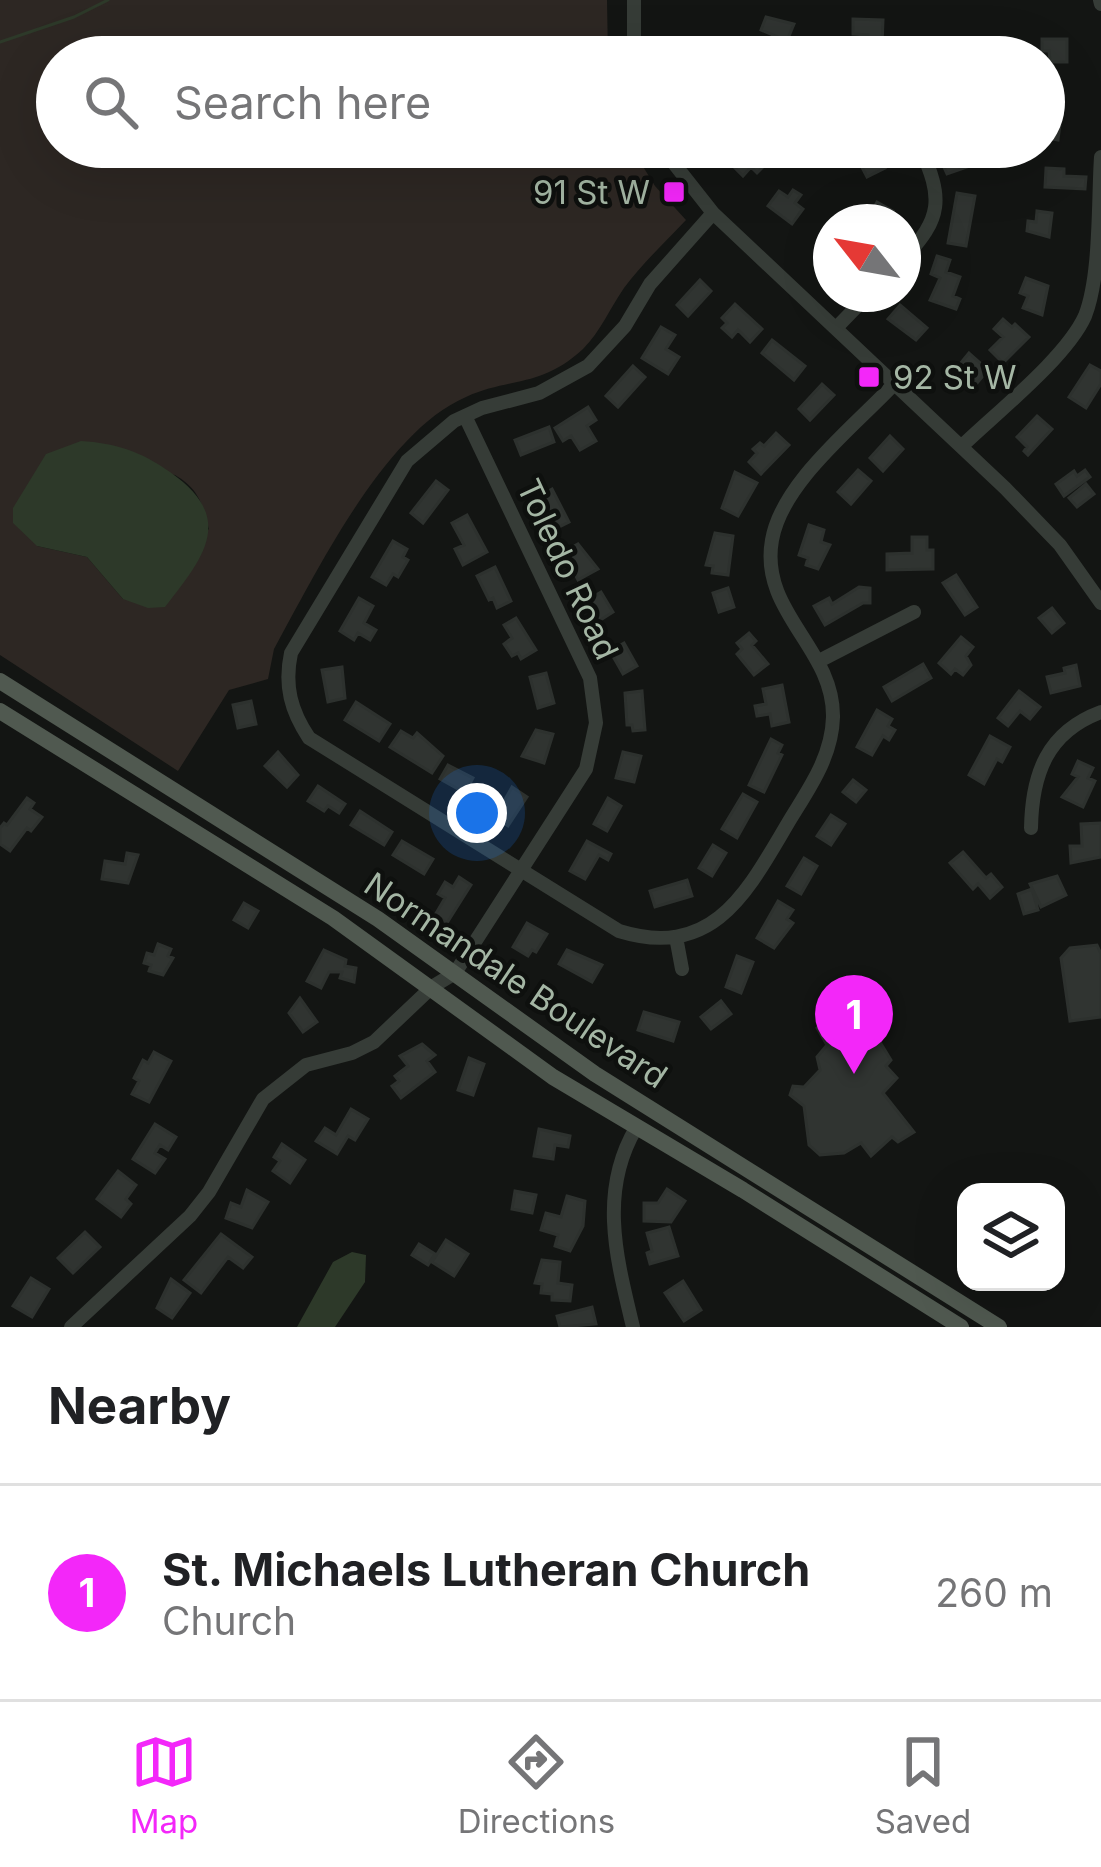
<!DOCTYPE html>
<style>
:root{--surface:#fff;--page:#f6f6f6;--text:#202124;--muted:#757577;--line:#e0e0e0;--accent:#f327f9}
body{margin:0;font-family:Inter,sans-serif;background:var(--page);color:var(--text)}
.controls{position:absolute;right:36px;bottom:36px;display:grid;overflow:hidden;border-radius:24px;box-shadow:0 12px 48px #0002}
.controls button{width:108px;height:108px;display:grid;place-items:center;padding:0;border:0;border-bottom:3px solid var(--line);background:var(--surface);color:var(--text);font:60px sans-serif}
.compass{position:absolute;left:813px;top:204px;width:108px;height:108px;border-radius:50%;background:var(--surface);box-shadow:0 12px 48px #0002;rotate:301deg}
.you{position:absolute;left:477px;top:813px;width:42px;height:42px;margin:-30px;border:9px solid #fff;border-radius:50%;background:#1a73e8;box-shadow:0 0 0 18px #1a73e833}
.badge{display:grid;place-items:center;width:78px;height:78px;border-radius:50%;background:var(--accent);color:#fff;font-size:39px;font-weight:700}
.pin{position:absolute;translate:-50% -99px;filter:drop-shadow(0 3px 6px #0008)}
.pin::after{content:'';position:absolute;top:63px;width:42px;height:36px;background:inherit;clip-path:polygon(0 0,100% 0,50% 100%)}
.list{margin:0;padding:0;list-style:none}
h2{display:flex;justify-content:space-between;align-items:center;height:156px;margin:0;padding:0 48px;font-size:51px}
h2 small{font-size:39px;font-weight:400;color:var(--muted)}
.list li{display:grid;grid-template-columns:78px 1fr auto;gap:36px;align-items:center;box-sizing:border-box;height:216px;padding:0 48px;border-top:3px solid var(--line)}
.list b{display:block;font-size:45px;white-space:nowrap}
.list p{margin:0;font-size:39px;white-space:nowrap;color:var(--muted)}
.list em{font-size:39px;font-style:normal;color:var(--muted)}
.icon{flex:none;width:66px;height:66px;fill:none;stroke:currentColor;stroke-width:2;stroke-linecap:round;stroke-linejoin:round}
.map{position:relative;flex:none;width:1101px;height:1327px;overflow:hidden}
.search{position:absolute;background:var(--surface);box-shadow:0 12px 48px #0002;left:36px;right:36px;top:36px;height:132px;display:flex;align-items:center;gap:30px;box-sizing:border-box;padding:0 42px;border-radius:66px;color:var(--muted);font-size:45px}
.sheet{height:372px;background:var(--surface)}
nav{display:flex;justify-content:space-around;align-items:center;box-sizing:border-box;height:168px;border-top:3px solid var(--line);background:var(--surface);font-size:33px;color:var(--muted)}
nav a{display:grid;justify-items:center;gap:6px}
nav .on{color:var(--accent)}
.map>svg:first-child{display:block}
</style>
<div class="map">
<svg width="1101" height="1327" viewBox="0 0 1101 1327">
<rect width="100%" height="100%" fill="#131513"/>
<path fill="#2d2723" fill-rule="evenodd" d="M0,0H607L608,57H57V147H631L655,186L686,220C665,242 642,264 624,288C610,308 601,331 583,349C541,388 510,377 466,397C384,432 316,573 274,649L268,679L229,690L178,771L0,655ZM54,454L175,475C199,489 202,503 209,529L123,599L87,557L37,546Z"/>
<path fill="#2d3929" d="M81,441C116,443 142,452 170,472C236,518 205,556 165,607L148,608L123,599L87,557L37,546L13,523V508L46,454Z
M352,1252L366,1255L365,1282L335,1327H297L333,1262Z"/>
<g fill="none" stroke-linecap="round" stroke-linejoin="round">
<path stroke="#2d3929" stroke-width="3" d="M0,42L74,17L108,0"/>
</g>
<path fill="#303431" stroke="#2d312e" stroke-width="3" d="M766,17L794,24L787,41L761,30Z
M853,19L883,20L882,46H868V35L853,34Z
M1042,39H1067V62H1050L1049,51H1042Z
M1044,114L1061,116L1058,140L1046,138Z
M746,147L767,163L757,173L751,167L743,176L730,163Z
M861,147H874L885,168L867,177L856,156L863,152Z
M951,147H968L976,164L947,174L941,161L955,154Z
M1046,168L1064,169V176L1086,177L1085,189L1045,187Z
M793,190L801,195L795,203L803,209L792,224L768,206L779,191L788,197Z
M957,193L975,196L966,246L948,243Z
M877,202L893,211L887,222H866Z
M1037,211L1052,213L1049,237L1027,231L1028,221L1036,222Z
M937,256L950,260L946,272L960,277L953,296L960,299L956,309L930,300L940,278L931,274Z
M1026,278L1048,286L1042,315L1023,308L1028,296L1020,293Z
M700,280L711,291L688,316L677,305Z
M735,304L762,329L750,342L738,330L732,337L722,328L727,323L722,318Z
M900,305L927,328L916,340L888,319Z
M1003,319L1012,327L1015,324L1029,337L1003,363L990,350L1003,337L994,329Z
M661,327L675,335L666,349L679,357L668,374L642,358Z
M772,340L805,366L794,380L762,353Z
M969,353L988,370L977,383L968,375L960,385L950,376Z
M1090,365L1101,371V384L1086,408L1069,397Z
M633,366L645,377L618,407L606,396Z
M822,384L834,395L810,420L799,409Z
M588,407L596,420L587,426L596,441L580,450L571,436L563,441L555,428Z
M1037,416L1052,429L1028,455L1024,451L1027,447L1017,437Z
M549,427L554,442L521,455L515,440Z
M776,433L789,445L761,474L749,462L757,453L753,449L760,443L764,446Z
M890,436L903,449L883,471L870,458Z
M858,470L871,481L851,504L838,492Z
M1085,470L1090,477L1064,496L1056,484L1074,471L1077,476Z
M735,472L757,483L738,516L722,508Z
M436,481L448,490L423,523L411,513Z
M1086,484L1094,494L1077,507L1069,498Z
M552,489L569,522L555,529L538,497Z
M467,515L487,552L463,565L455,549L464,545L452,523Z
M809,525L824,530L821,542L830,545L818,569L806,565L808,558L799,555Z
M715,533L733,536L728,575L712,573L713,566L706,565Z
M912,537H927V550H933V569L887,570V554L912,553Z
M393,541L407,549L403,557L408,560L398,577L393,574L386,585L372,577Z
M578,544L598,569L578,580L563,552Z
M495,567L511,601L497,608L493,598L489,600L477,576Z
M956,575L977,607L965,615L943,583Z
M859,587L870,588V603H863L825,625L814,606L829,598L832,604Z
M728,588L734,607L719,612L713,593Z
M601,592L613,612L599,621L586,601Z
M359,598L373,606L364,623L376,630L370,640L358,633L354,640L340,631Z
M1052,608L1064,623L1052,633L1039,618Z
M516,618L536,650L521,659L518,653L512,656L504,644L512,638L504,625Z
M749,633L756,641L752,645L768,664L754,675L737,654L742,649L737,643Z
M961,637L973,647L966,656L971,665L963,675L955,669L951,674L939,663Z
M624,643L637,666L623,674L610,651Z
M923,664L931,678L892,701L884,687Z
M1076,665L1080,686L1051,693L1047,677L1065,673L1064,668Z
M342,667L345,698L328,702L322,670Z
M546,673L554,703L538,708L530,677Z
M782,685L789,722L772,726L770,714L757,716L755,706L766,704L763,689Z
M642,691L645,730L633,731L632,725H627L625,693Z
M1019,691L1040,707L1030,719L1020,711L1008,726L998,718Z
M251,701L256,724L238,728L233,705Z
M356,702L390,724L379,741L345,720Z
M877,710L892,719L888,726L895,730L889,740L883,736L872,755L857,747Z
M536,730L553,734L544,763L522,756Z
M401,731L413,738L417,733L443,756L432,773L390,747Z
M990,736L1010,747L1002,762L997,759L984,784L969,775Z
M771,739L782,745L778,753L782,755L764,792L749,785Z
M278,752L298,775L287,787L265,766Z
M623,752L641,756L634,782L616,778Z
M1078,761L1093,768L1088,778L1095,781L1083,807L1062,797L1078,777L1072,774Z
M448,765L473,778L465,793L440,779Z
M853,780L866,790L856,802L843,792Z
M318,786L345,804L339,813L328,806L324,811L308,801Z
M512,787L527,797L508,826L495,817Z
M743,794L757,802L737,838L722,829Z
M27,798L34,803L30,809L42,817L31,831L27,828L10,851L0,844V828L4,823L7,825Z
M608,798L621,806L607,831L594,824Z
M360,811L392,832L384,845L351,825Z
M831,815L845,824L831,845L817,836Z
M1101,823V857L1071,863L1070,846H1082L1081,824Z
M402,841L433,859L424,874L393,855Z
M587,841L611,854L608,860L599,855L585,879L570,871Z
M713,845L726,853L712,876L699,868Z
M963,852L986,878L991,874L1002,887L990,898L978,884L973,889L950,863Z
M127,853L138,855L128,883L102,879L105,861L125,864Z
M804,858L817,866L801,894L787,886Z
M1057,876L1066,895L1041,907L1030,884Z
M459,877L471,885L447,923L435,915L445,898L438,894L445,882L453,887Z
M687,880L692,896L655,907L650,891Z
M1032,889L1038,910L1024,914L1018,894Z
M778,901L793,910L787,919L793,923L774,948L757,938Z
M244,903L258,911L248,928L234,920Z
M527,923L547,934L536,952L532,950L528,956L513,947Z
M158,944L171,949L168,956L173,958L163,975L149,971L151,965L144,963L147,953L154,955Z
M1097,945L1101,954V1017L1070,1021L1061,958L1070,948Z
M324,950L346,960L345,966L356,968L354,982L340,978L342,972H329L321,988L307,981Z
M567,950L602,965L592,982L559,964Z
M737,956L753,962L741,993L726,987Z
M300,998L317,1022L303,1032L289,1013Z
M855,999L880,1023V1042L891,1060L886,1066L897,1078L883,1093L914,1132L898,1142L892,1137L871,1156L861,1143L844,1153L820,1155L809,1145L804,1106L790,1095L793,1086L804,1087L820,1070L817,1057L827,1045L817,1028L839,1003Z
M721,1001L731,1014L711,1029L701,1017Z
M644,1012L679,1022L673,1041L638,1030Z
M422,1044L435,1055L427,1061L435,1072L401,1098L392,1086L399,1081L395,1076L408,1066L400,1056Z
M154,1052L171,1061L149,1102L132,1094L139,1081L134,1078L143,1060L148,1063Z
M469,1058L484,1064L473,1095L458,1090Z
M351,1109L368,1119L355,1140L348,1136L337,1154L316,1141L325,1128L336,1135Z
M155,1124L176,1137L168,1150L160,1145L155,1153L165,1159L155,1173L133,1159Z
M539,1129L570,1136L568,1147L555,1145L553,1159L534,1156Z
M282,1144L305,1160L290,1183L273,1171L280,1161L274,1157Z
M118,1171L136,1185L126,1199L131,1204L121,1217L97,1199Z
M667,1189L685,1201L671,1222L644,1221V1203H658Z
M247,1190L268,1202L252,1228L226,1218L231,1203L241,1207Z
M515,1191L536,1195L532,1213L512,1209Z
M567,1196L585,1201L583,1226L570,1251L555,1246L558,1235L541,1230L546,1213L561,1217Z
M669,1227L678,1256L650,1264L647,1253L652,1251L647,1233Z
M85,1232L100,1247L73,1273L58,1258Z
M221,1234L252,1257L243,1268L228,1257L201,1293L184,1280Z
M446,1240L468,1254L454,1276L432,1262Z
M419,1244L435,1254L428,1265L412,1255Z
M542,1260L560,1262L558,1283L572,1285L570,1301L552,1300V1294L541,1293L542,1284L535,1283Z
M31,1278L49,1289L32,1317L13,1306Z
M171,1279L190,1293L172,1318L157,1308Z
M683,1281L701,1310L684,1321L665,1293Z
M592,1307L596,1324L560,1327L557,1316Z"/>
<g fill="none" stroke-linecap="round" stroke-linejoin="round">
<path stroke="#363c37" stroke-width="14" d="M634,0V57
M1100,0L1101,4
M661,147L713,213L1005,488L1060,545L1101,603
M713,213L650,284L625,326L588,366L539,393L482,408L454,421L407,461L291,653C284,686 291,711 309,738L619,931C716,961 749,888 791,818C810,787 832,756 833,717C834,648 759,612 772,540C782,482 855,426 895,383
M903,259C943,218 943,198 920,147
M837,327L869,294
M962,446C996,413 1066,358 1085,316C1101,275 1098,202 1101,157
M819,661L914,612
M1031,828C1032,774 1047,732 1101,712
M676,937L682,969
M71,1327L190,1216L209,1192L263,1099L306,1065L352,1053L374,1042L432,987L455,973L586,769L596,723L590,678L465,416
M633,1327C617,1260 598,1192 636,1128"/>
<path stroke="#505950" stroke-width="16" d="M0,681L378,919L595,1074L999,1327
M0,711L333,918L553,1077L743,1190L961,1327"/>
</g>
<g fill="#f327f9" stroke="#0e100e" stroke-width="4.5">
<rect x="662" y="180" width="24" height="24" rx="6"/>
<rect x="857" y="365" width="24" height="24" rx="6"/>
</g>
<g text-anchor="middle" stroke-width="9" stroke-linejoin="round" paint-order="stroke">
<g font-size="33" fill="#a4b6a4" stroke="#0e100e" text-anchor="end">
<text x="650" y="204">91 St W</text>
<text x="893" y="389" text-anchor="start">92 St W</text>
</g>
<g font-size="33" fill="#a4b6a4" stroke="#0e100e">
<text transform="translate(568 569) rotate(65)" y="12">Toledo Road</text>
<text transform="translate(516 980) rotate(34)" y="12">Normandale Boulevard</text>
</g>
</g>
</svg>
<div class="controls">
<button><svg class="icon" aria-label="layers" viewBox="0 0 24 24"><path d="M12 4l9 5-9 5-9-5zM3 14l9 5 9-5"/></svg></button>
</div>
<svg class="compass" viewBox="-18 -18 36 36"><path d="M0-13l5 13h-10z" fill="#e53935"/><path d="M0 13l5-13h-10z" fill="#757577"/></svg>
<div class="you"></div>
<div class="pin badge" style="left:854px;top:1074px">1</div>
<div class="search"><svg class="icon" aria-label="search" viewBox="0 0 24 24"><circle cx="10" cy="10" r="6"/><path d="M15 15l6 6"/></svg>Search here</div>
</div>
<section class="sheet">
<h2>Nearby<small></small></h2>
<ul class="list">
<li><span class="badge">1</span><div><b>St. Michaels Lutheran Church</b><p>Church</p></div><em>260 m</em></li>
</ul>
</section>
<nav>
<a class="on"><svg class="icon" aria-label="map" viewBox="0 0 24 24"><path d="M3 6l6-2 6 2 6-2v14l-6 2-6-2-6 2zM9 4v14M15 6v14"/></svg>Map</a>
<a><svg class="icon" aria-label="directions" viewBox="0 0 24 24"><path d="M12 3l9 9-9 9-9-9zM9 14v-3h6M13 9l2 2-2 2"/></svg>Directions</a>
<a><svg class="icon" aria-label="saved" viewBox="0 0 24 24"><path d="M7 4h10v16l-5-4-5 4z"/></svg>Saved</a>
</nav>
